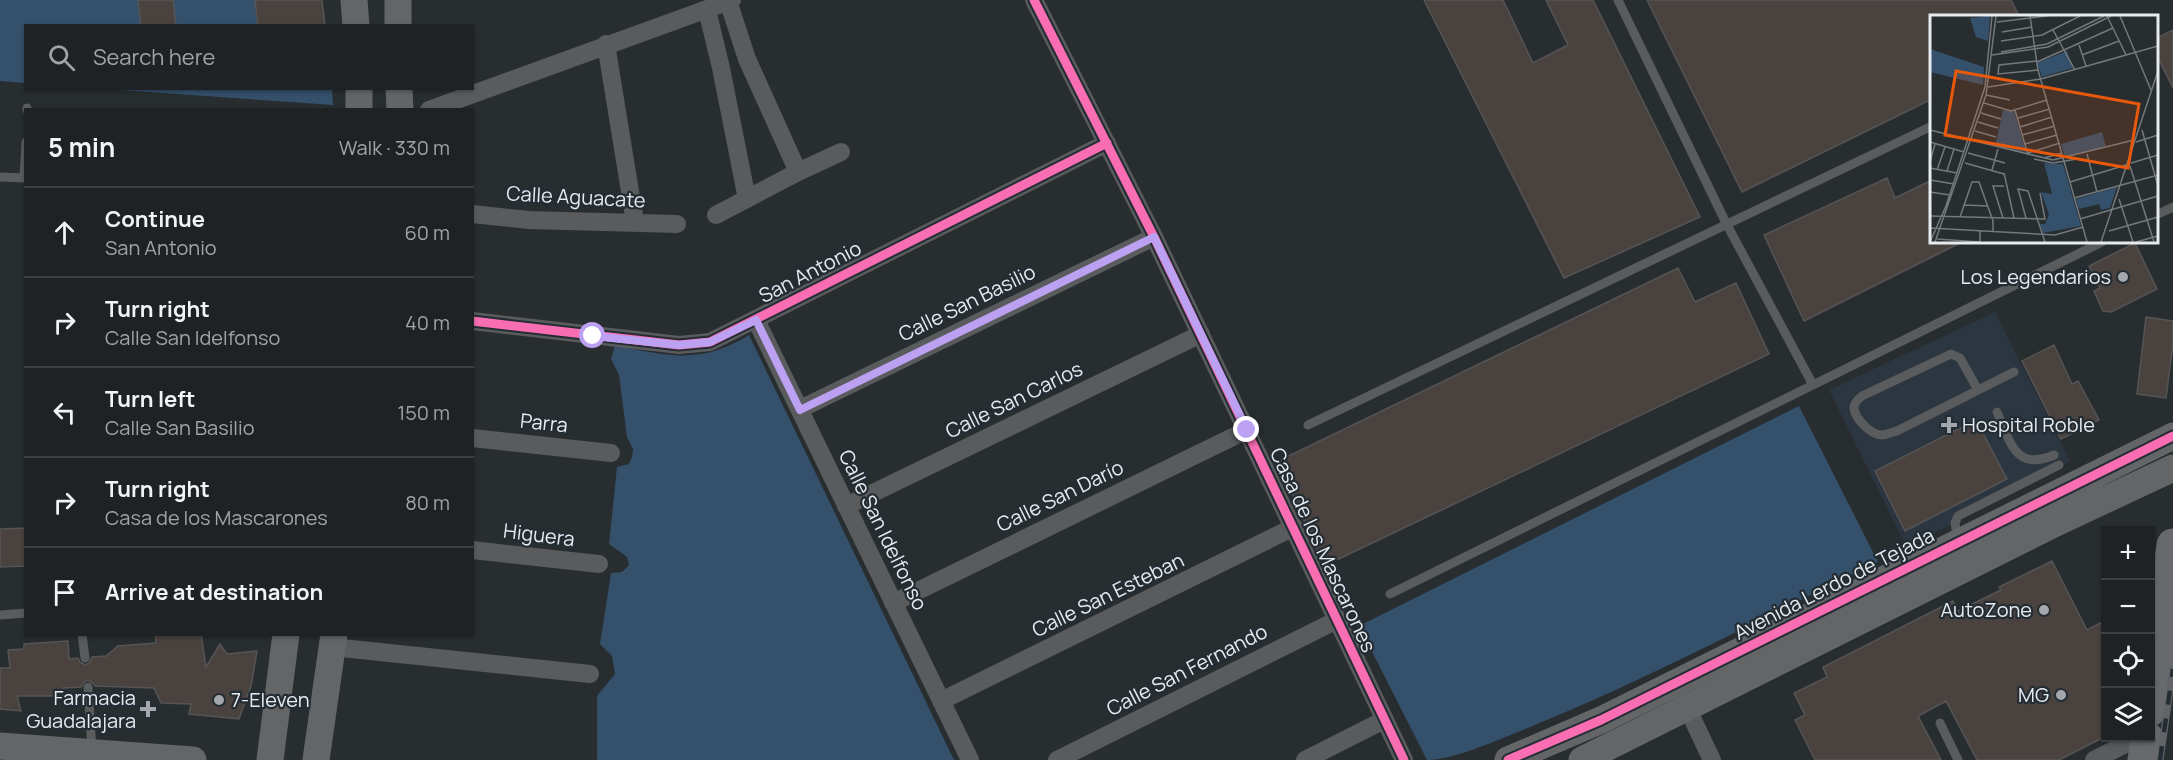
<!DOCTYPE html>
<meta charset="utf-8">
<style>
:root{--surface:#1e2224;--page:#262a2c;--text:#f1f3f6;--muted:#a1a4a6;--line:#3c3f41}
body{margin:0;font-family:Manrope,sans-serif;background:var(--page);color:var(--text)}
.controls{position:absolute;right:18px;bottom:18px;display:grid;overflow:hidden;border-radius:0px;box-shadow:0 2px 4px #0004}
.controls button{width:54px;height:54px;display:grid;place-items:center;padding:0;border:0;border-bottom:2px solid var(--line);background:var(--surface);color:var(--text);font:30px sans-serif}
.stop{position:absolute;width:18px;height:18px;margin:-14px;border:4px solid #bca0f2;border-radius:50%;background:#fff}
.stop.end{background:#bca0f2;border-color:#fff;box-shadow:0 2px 6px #0008}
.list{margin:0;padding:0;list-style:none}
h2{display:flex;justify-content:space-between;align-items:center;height:78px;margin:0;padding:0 24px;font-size:26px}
h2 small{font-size:20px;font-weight:400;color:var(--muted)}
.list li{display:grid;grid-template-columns:39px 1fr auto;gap:18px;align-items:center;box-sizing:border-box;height:90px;padding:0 24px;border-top:2px solid var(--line)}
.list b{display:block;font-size:22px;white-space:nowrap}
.list p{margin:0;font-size:20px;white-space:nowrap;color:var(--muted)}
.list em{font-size:20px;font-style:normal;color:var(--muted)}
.icon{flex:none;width:33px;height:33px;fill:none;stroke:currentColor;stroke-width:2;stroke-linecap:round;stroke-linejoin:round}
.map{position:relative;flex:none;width:2173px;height:760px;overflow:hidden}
.search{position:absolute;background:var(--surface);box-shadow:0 2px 4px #0004;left:24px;top:24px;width:450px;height:66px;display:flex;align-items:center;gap:15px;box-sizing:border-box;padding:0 21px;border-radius:0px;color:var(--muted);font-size:22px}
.panel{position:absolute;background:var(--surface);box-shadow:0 2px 4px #0004;left:24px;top:108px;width:450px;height:528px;border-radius:0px}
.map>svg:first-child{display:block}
</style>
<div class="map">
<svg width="2173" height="760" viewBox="0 0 2173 760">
<rect width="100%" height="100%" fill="#282d30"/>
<path fill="#2b3640" d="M1995,312L2070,461L1907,548L1829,390Z"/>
<path fill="#34506b" d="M0,0H322L325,25L26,26L25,83L0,81Z
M105,89H332L333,105Z
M749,335L954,760H597V696L615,674L612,656L600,644L611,573L622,572L629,565L627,557L609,544L617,467L629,464L632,457L633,449L627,437L619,375L611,359L615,345C667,356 701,365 749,335Z
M1799,406L1878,562C1760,619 1644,681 1523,730C1497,740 1454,760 1427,760L1359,626Z"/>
<path fill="#4a423f" stroke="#555556" stroke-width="1.5" d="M138,0H173L176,26H141Z
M255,0H322L325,26H258Z
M1424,0H1503L1533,63L1568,45L1546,0H1593L1700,217L1564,278Z
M1647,0H2011L2019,16H1932V99L1742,192Z
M2173,30V88L2157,56V38Z
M1887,178L1895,198L1932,180V242H1962L1804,321L1764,235Z
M2135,243L2157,289L2111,312L2103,311L2094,291L2100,288L2089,266Z
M1678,268L1695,302L1736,283L1769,354L1324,566L1278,461Z
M2146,317L2173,321V343L2166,398L2137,394Z
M2054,345L2072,384L2078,381L2099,420L2061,439L2022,361Z
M1976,420L2007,479L1905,531L1875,471Z
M26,528V566L0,567V529Z
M2052,561L2087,630L2106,620L2104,737L2059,760H1977L1946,701L1918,716L1941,760H1815L1795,720L1805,715L1794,693L1827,677L1823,667L1953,601L1958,611L2001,590L1999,587Z
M155,634H201L206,667L220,644L227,654L257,651L251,686L239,719L189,714L191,704L161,703L154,688L95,686L93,683L88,680L84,682L81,687L63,688L66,696H17L21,711L0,709V668H10L8,650L24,649V644L68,641L69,659L78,658L80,662L85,665L89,663L92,657L106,656L118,646L156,643Z"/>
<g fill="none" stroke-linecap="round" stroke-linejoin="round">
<path stroke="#595b5c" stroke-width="9" d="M1618,0L1726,223L1813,385
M27,110V108
M0,177L26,178
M24,178L26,142
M2156,215L2173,207
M1978,390L1960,358L1951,354L1862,396C1858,399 1854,403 1854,408C1855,419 1871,435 1882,435C1887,435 1892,432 1897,431L2014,372
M1997,412C2010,441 2015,472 2054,455
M1308,425L1932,126
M1958,541L1955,523L1958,516L2059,465
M1390,594L2102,242
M0,615L26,613
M82,634L85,658
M88,687L92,750
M1940,723L1958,760"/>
<path stroke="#595b5c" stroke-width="18" d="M1034,0L1154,237L1404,760
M728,1L747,59L798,172
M707,10L721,68L747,199
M606,44L635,222
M429,110L732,0
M472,214L529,220L677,224
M716,215L798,172L841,152
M756,320L970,760
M472,321L679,345L710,342L1107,143
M800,409L1154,237
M472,438L611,453
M846,506L1201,334
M472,550L599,564
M893,603L1247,430
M332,647L590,674
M1683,699L1712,760
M941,701L1294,527
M1057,760L1337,620
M1305,760L1384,720
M2094,760L2137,738"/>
<path stroke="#646567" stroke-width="27" d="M354,0L356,26
M398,0V26
M399,88L400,110
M359,110V88
M0,746L193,760
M270,760L286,634
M316,760L334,634
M1508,760L1601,720L2173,436
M1582,760L2058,522L2173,468"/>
<path stroke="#67696c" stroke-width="33" d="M2150,710L2173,545
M2144,760L2147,738"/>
<defs>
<path id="rail" d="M2160,760L2173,669"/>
</defs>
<use href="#rail" stroke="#626467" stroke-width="7"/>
<use href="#rail" stroke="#252d34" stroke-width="4.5" stroke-dasharray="14" stroke-linecap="butt"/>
<defs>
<path id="cycleway" d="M1034,0L1154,237L1404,760
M472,321L679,345L710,342L1107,143
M1508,760L1601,720L2173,436"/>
</defs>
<use href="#cycleway" stroke="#252d34" stroke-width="13"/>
<use href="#cycleway" stroke="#f96db3" stroke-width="9"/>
</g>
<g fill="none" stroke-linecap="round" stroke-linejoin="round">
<path stroke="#bca0f2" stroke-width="8" d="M593,336L679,345L710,342L756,320L800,410L1154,237L1247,430"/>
</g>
<g fill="#a4a8ac" stroke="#252d34" stroke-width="2">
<circle cx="2123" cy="277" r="6"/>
<path d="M1946 416h6v6h6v6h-6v6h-6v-6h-6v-6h6z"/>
<circle cx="2044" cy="610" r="6"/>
<circle cx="2061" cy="695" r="6"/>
<circle cx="219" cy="700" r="6"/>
<path d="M145 700h6v6h6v6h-6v6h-6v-6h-6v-6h6z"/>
</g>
<g text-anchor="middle" stroke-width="4.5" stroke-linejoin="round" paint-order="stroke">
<g font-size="20" fill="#e6ebef" stroke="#252d34">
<text transform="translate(576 197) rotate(3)" y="7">Calle Aguacate</text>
<text transform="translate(810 272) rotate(-27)" y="7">San Antonio</text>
<text transform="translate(967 303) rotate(-26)" y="7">Calle San Basilio</text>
<text transform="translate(1014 400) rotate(-26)" y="7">Calle San Carlos</text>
<text transform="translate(544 423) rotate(6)" y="7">Parra</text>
<text transform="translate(1060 496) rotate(-26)" y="7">Calle San Darío</text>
<text transform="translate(883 530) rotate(64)" y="7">Calle San Idelfonso</text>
<text transform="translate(539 535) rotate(7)" y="7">Higuera</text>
<text transform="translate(1323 550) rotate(65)" y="7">Casa de los Mascarones</text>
<text transform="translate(1834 584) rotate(-27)" y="7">Avenida Lerdo de Tejada</text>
<text transform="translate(1108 595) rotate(-26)" y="7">Calle San Esteban</text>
<text transform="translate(1187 670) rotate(-27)" y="7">Calle San Fernando</text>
</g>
<g font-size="20" fill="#e6ebef" stroke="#252d34" text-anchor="end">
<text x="2111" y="284">Los Legendarios</text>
<text x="1962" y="432" text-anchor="start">Hospital Roble</text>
<text x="2032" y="617">AutoZone</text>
<text x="2049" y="702">MG</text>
<text x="136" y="705">Farmacia<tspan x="136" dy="23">Guadalajara</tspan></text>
<text x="231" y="707" text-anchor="start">7-Eleven</text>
</g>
</g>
<g transform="translate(1930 15)">
<rect width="228" height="228" fill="#282d30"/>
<path d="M60,1L58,26L46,22L40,3ZM0,34L54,52L53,70L0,57ZM137,36L143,53L112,62L107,48ZM73,95L84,96L96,137L65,131ZM172,117L176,132L135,142L131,129ZM114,148L133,149L151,211L113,218L110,209H115L119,200L111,177L122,179ZM187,172L180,193L171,195L169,189L149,194L146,184Z" fill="#34506b"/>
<path fill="none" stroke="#74797c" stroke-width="1.5" d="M100,1L108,55L157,227M177,1L196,40M190,1L221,75M67,7L117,1M123,15L145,55M72,17L102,12M71,26L112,20L150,1M149,30L156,51M71,37L117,29L174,1M62,40L118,32L181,1M152,40L189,26M107,46L69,50L68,59L108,55M107,47L183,13M58,72L111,64L228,31M56,80L80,85M54,88L81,96L117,85M85,95L98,140M51,98L71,104M88,103L120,94M48,107L68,113M90,112L122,102M0,115L123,145L204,125M212,115L228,171M45,116L66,122M92,120L125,111M0,127L34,137M206,127L228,120M95,129L127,120M38,138L75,148M98,138L130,128M157,139L167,177M114,143L132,138M104,144L123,148L147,144M0,147L5,129M35,148L74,159M201,148L228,140M200,151L224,227M0,153L27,158M7,155L15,132M62,155L68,134M17,156L24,134M74,158L84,203M0,165L24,169M140,167L196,150M0,177L20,180M144,183L228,160M189,184L203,227M34,190L58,191M0,201L115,204L110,178M30,202L42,167H49L63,206V216M73,203L63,171H74M96,203L88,174L98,176L115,227M150,204L228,181M0,213L125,220L153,212M179,216L228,202M7,224L50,227V215M0,227L16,191L55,72L62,1M5,227L56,80L66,1M171,227L228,56M206,227L228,221"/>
<path fill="#e8590c" fill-opacity="0.15" stroke="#e8590c" stroke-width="3" d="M26,56L209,89L198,153L15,120Z"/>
<rect width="228" height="228" fill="none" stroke="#e6ebef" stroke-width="3"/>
</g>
</svg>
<div class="controls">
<button>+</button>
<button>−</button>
<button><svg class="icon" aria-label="locate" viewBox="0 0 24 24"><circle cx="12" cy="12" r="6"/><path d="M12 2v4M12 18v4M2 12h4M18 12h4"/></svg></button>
<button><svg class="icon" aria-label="layers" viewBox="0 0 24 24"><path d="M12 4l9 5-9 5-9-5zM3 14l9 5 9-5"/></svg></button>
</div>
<div class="stop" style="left:593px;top:336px"></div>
<div class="stop end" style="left:1247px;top:430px"></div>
<div class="search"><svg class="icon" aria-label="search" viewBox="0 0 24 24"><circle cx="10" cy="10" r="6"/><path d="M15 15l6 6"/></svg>Search here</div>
<section class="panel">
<h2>5 min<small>Walk · 330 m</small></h2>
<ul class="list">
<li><svg class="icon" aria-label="ahead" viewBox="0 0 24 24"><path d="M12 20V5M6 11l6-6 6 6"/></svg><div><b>Continue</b><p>San Antonio</p></div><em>60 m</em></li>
<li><svg class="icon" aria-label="right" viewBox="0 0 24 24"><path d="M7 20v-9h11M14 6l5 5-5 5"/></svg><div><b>Turn right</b><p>Calle San Idelfonso</p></div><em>40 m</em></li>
<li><svg class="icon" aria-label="left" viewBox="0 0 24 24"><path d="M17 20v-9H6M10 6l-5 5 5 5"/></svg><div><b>Turn left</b><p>Calle San Basilio</p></div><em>150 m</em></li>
<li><svg class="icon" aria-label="right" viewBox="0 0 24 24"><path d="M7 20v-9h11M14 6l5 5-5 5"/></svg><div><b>Turn right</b><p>Casa de los Mascarones</p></div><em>80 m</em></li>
<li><svg class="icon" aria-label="arrive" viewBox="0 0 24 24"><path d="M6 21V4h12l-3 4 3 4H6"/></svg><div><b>Arrive at destination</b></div></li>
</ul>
</section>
</div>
